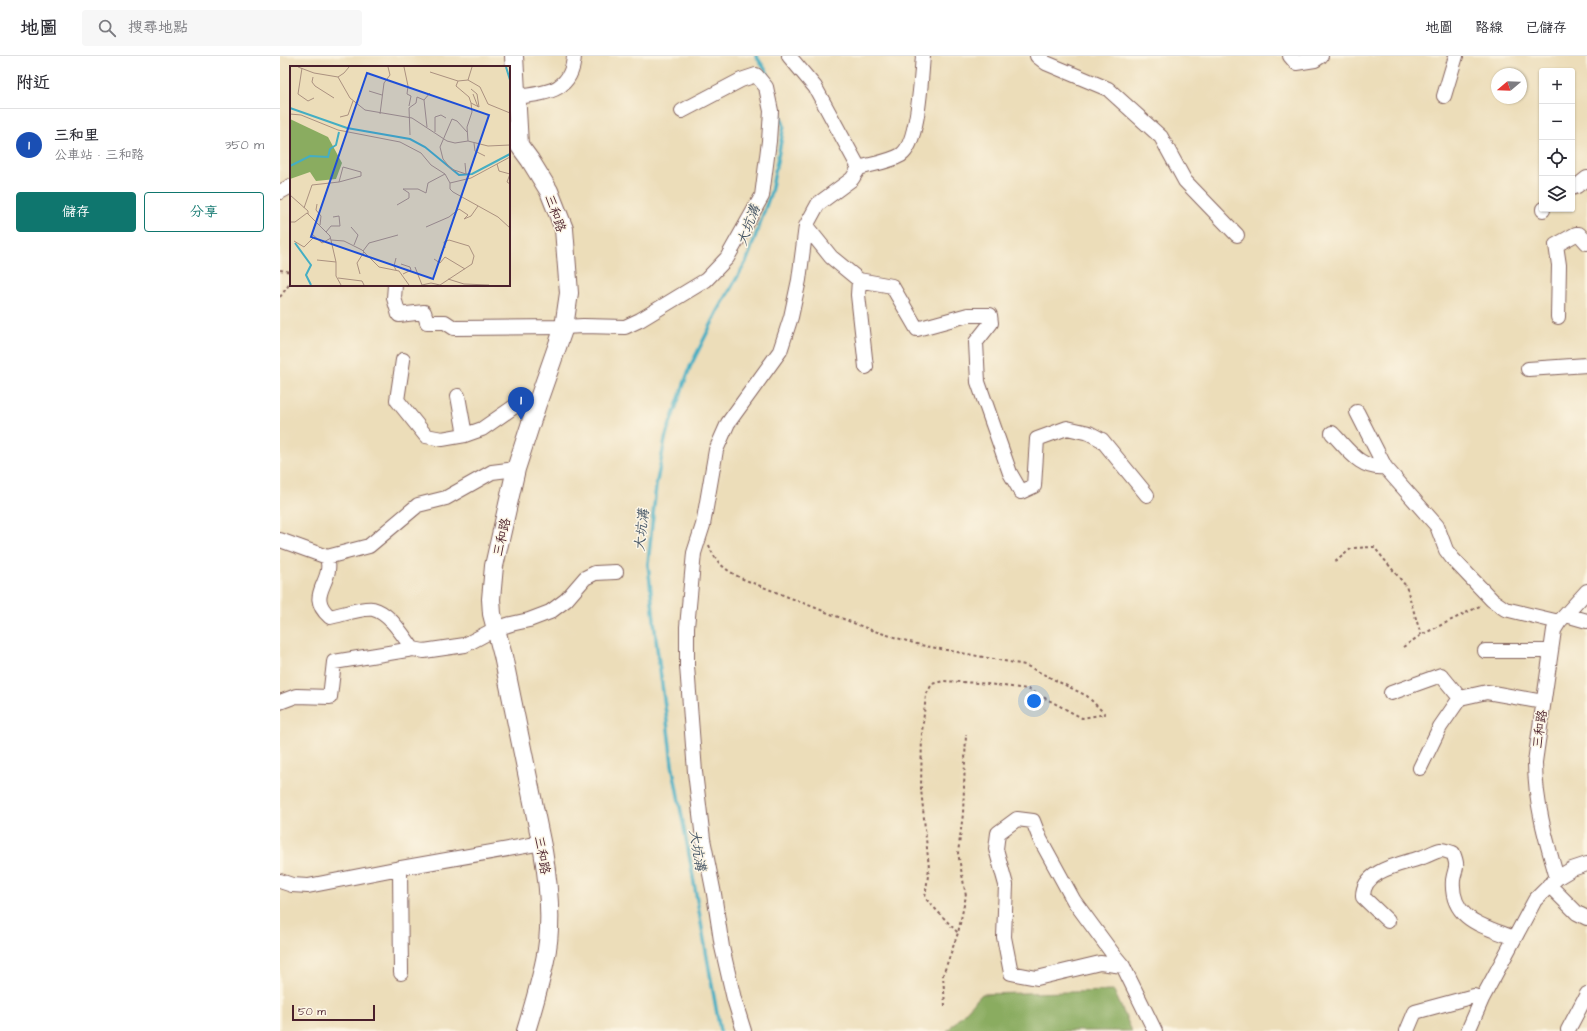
<!DOCTYPE html>
<html lang="zh-TW">
<meta charset="utf-8">
<style>
:root{--surface:#fff;--page:#f7f7f7;--text:#2b2b33;--muted:#7c7c81;--line:#e1e1e2;--accent:#0f766e}
body{margin:0;font-family:"Architects Daughter","LXGW WenKai TC",sans-serif;background:var(--page);color:var(--text)}
.controls{position:absolute;right:12px;top:12px;display:grid;overflow:hidden;border-radius:4px;box-shadow:0 1px 3px #0004}
.controls button{width:36px;height:36px;display:grid;place-items:center;padding:0;border:0;border-bottom:1px solid var(--line);background:var(--surface);color:var(--text);font:20px sans-serif}
.compass{position:absolute;left:1211px;top:12px;width:36px;height:36px;border-radius:50%;background:var(--surface);box-shadow:0 1px 3px #0004;rotate:251deg}
.scale{position:absolute;left:12px;bottom:10px;width:83px;box-sizing:border-box;padding-left:4px;border:2px solid #4a1f2b;border-top:0;font-size:11px;line-height:14px;white-space:nowrap;color:#4a1f2b;-webkit-text-stroke:3px #fcf5e5;paint-order:stroke}
.you{position:absolute;left:754px;top:645px;width:14px;height:14px;margin:-10px;border:3px solid #fff;border-radius:50%;background:#1a73e8;box-shadow:0 0 0 6px #1a73e833}
.badge{display:grid;place-items:center;width:26px;height:26px;border-radius:50%;background:var(--accent);color:#fff;font-size:13px;font-weight:700}
.pin{position:absolute;translate:-50% -33px;filter:drop-shadow(0 1px 2px #0008)}
.pin::after{content:'';position:absolute;top:21px;width:14px;height:12px;background:inherit;clip-path:polygon(0 0,100% 0,50% 100%)}
.list{margin:0;padding:0;list-style:none}
h2{display:flex;justify-content:space-between;align-items:center;height:52px;margin:0;padding:0 16px;font-size:17px}
h2 small{font-size:13px;font-weight:400;color:var(--muted)}
.list li{display:grid;grid-template-columns:26px 1fr auto;gap:12px;align-items:center;box-sizing:border-box;height:72px;padding:0 16px;border-top:1px solid var(--line)}
.list b{display:block;font-size:15px;white-space:nowrap}
.list p{margin:0;font-size:13px;white-space:nowrap;color:var(--muted)}
.list em{font-size:13px;font-style:normal;color:var(--muted)}
.actions{display:flex;gap:8px;padding:12px 16px}
.actions a{flex:1;padding:9px 0;border:1px solid var(--accent);border-radius:4px;text-align:center;font-size:14px;color:var(--accent)}
.actions .main{background:var(--accent);color:#fff}
.icon{flex:none;width:22px;height:22px;fill:none;stroke:currentColor;stroke-width:2;stroke-linecap:round;stroke-linejoin:round}
.map{position:relative;flex:none;width:1307px;height:975px;overflow:hidden}
header{display:flex;align-items:center;gap:24px;box-sizing:border-box;height:56px;padding:0 20px;background:var(--surface);border-bottom:1px solid var(--line)}
header strong{font-size:19px}
nav{display:flex;gap:22px;margin-inline-start:auto;font-size:14px}
.search{width:280px;height:36px;background:var(--page);display:flex;align-items:center;gap:10px;box-sizing:border-box;padding:0 14px;border-radius:4px;color:var(--muted);font-size:15px}
main{display:flex}
aside{flex:1;background:var(--surface)}
.map>svg:first-child{display:block}
</style>
<header>
<strong>地圖</strong>
<div class="search"><svg class="icon" aria-label="search" viewBox="0 0 24 24"><circle cx="10" cy="10" r="6"/><path d="M15 15l6 6"/></svg>搜尋地點</div>
<nav><a>地圖</a><a>路線</a><a>已儲存</a></nav>
</header>
<main>
<aside>
<h2>附近<small></small></h2>
<ul class="list">
<li><span class="badge" style="background:#1a4fb4">1</span><div><b>三和里</b><p>公車站 · 三和路</p></div><em>350 m</em></li>
</ul>
<div class="actions"><a class="main">儲存</a><a>分享</a></div>
</aside>
<div class="map">
<svg width="1307" height="975" viewBox="0 0 1307 975">
<rect width="100%" height="100%" fill="#fcf5e5"/>
<filter id="ink" filterUnits="userSpaceOnUse"><feTurbulence type="fractalNoise" baseFrequency=".025" numOctaves="2"/><feDisplacementMap in="SourceGraphic" scale="8" xChannelSelector="R" yChannelSelector="G"/><feConvolveMatrix kernelMatrix="1 2 1 2 8 2 1 2 1" color-interpolation-filters="sRGB"/></filter>
<filter id="wash" filterUnits="userSpaceOnUse"><feTurbulence type="fractalNoise" baseFrequency=".012" numOctaves="4" result="noise"/><feDisplacementMap in="SourceGraphic" scale="16" xChannelSelector="R" yChannelSelector="G"/><feGaussianBlur stdDeviation="0.9" result="paint"/><feColorMatrix in="noise" values="0 0 0 0 0 0 0 0 0 0 0 0 0 0 0 0 0 1.4 0 .05"/><feComposite in="paint" operator="in"/></filter>
<g filter="url(#wash)">
<rect width="100%" height="100%" fill="#ecddb9"/>
<path fill="#8aac60" stroke="#6a6646" d="M834,935L852,975H667L702,938Z"/>
<g fill="none" stroke-linecap="round" stroke-linejoin="round">
<path stroke="#44aec3" stroke-width="3.5" d="M476,0L487,16L491,29
M440,975L410,804L392,708L387,665L377,592L368,508L376,430L386,379L410,311L438,255L467,204L491,136L504,70L495,42"/>
</g>
</g>
<g filter="url(#ink)">
<g fill="none" stroke-linecap="round" stroke-linejoin="round">
<defs>
<path id="minor" d="M757,0L766,7L828,33L881,81L905,125L957,179
M1010,0L1016,7L1035,4L1041,0
M1164,40L1176,0
M237,41C266,37 292,36 294,0
M579,112C592,108 609,106 621,99C639,87 641,21 643,0
M1292,132L1297,130L1307,122
M0,136L11,130
M1263,154V153
M526,170L551,201L579,224L612,230L637,273L688,259H710L711,267L696,286L698,326L730,417L741,436L754,430L757,383L787,372L809,377L822,384L867,439
M579,224L578,239L586,311
M115,229L114,242L119,259L144,256L147,266H165L174,272L284,271L303,270L345,271L360,264L426,224L447,202L482,140L489,85L491,55L486,31L476,19L461,24L402,55
M1278,261L1279,209L1276,189L1296,178H1299L1307,187
M123,304L117,344L146,380L162,383L185,379L202,373L238,348H257
M1248,313L1307,309
M178,340L185,379
M1077,356L1105,411L1157,470L1166,494L1172,502L1212,544L1225,553L1279,566
M1052,377C1068,393 1080,414 1105,411
M0,484L47,501C55,527 24,538 50,561C61,559 83,551 93,553C110,557 123,580 133,593L144,595L185,589L215,573L231,568L249,564L270,556L286,544L305,522L315,517L336,516
M47,501L89,490L138,449L166,442L212,416L236,413
M1286,559L1307,565
M1205,595H1271
M1111,637L1161,619L1180,642
M0,646L16,640L50,641L54,606L133,593
M1140,712L1160,671L1180,642L1207,636L1263,646
M120,812L121,917
M1277,822C1266,784 1255,746 1255,706L1274,574L1279,566L1307,535
M0,825L12,829L28,830L120,812L262,787
M1269,829L1297,857L1307,862
M1108,865L1083,841C1082,813 1124,808 1143,801C1149,799 1155,795 1161,794C1164,794 1169,796 1173,797C1179,812 1175,811 1173,824C1170,864 1204,870 1234,882
M843,910L820,907L757,922L731,917L724,881L726,829L716,793L718,777L737,763L753,765L760,783L794,845L833,898L843,910L875,975
M1288,974L1307,938
M464,975L454,943L442,891L434,838L423,783L415,716L407,610V571L414,497L423,469L436,394L448,367L500,295L511,261L519,224L526,170L538,148L572,123L579,112L535,31L509,0
M1127,975L1135,956L1194,940L1202,943
M1188,975L1202,943L1255,844L1277,822L1292,813L1307,808"/>
<path id="major" d="M234,0L239,89L250,104L269,135L284,173L289,237L284,271L257,348L236,413L214,510L211,543L212,558L223,600L263,795C269,830 273,869 265,904C260,928 253,952 246,975"/>
</defs>
<use href="#minor" stroke="#83625d" stroke-width="16"/>
<use href="#major" stroke="#83625d" stroke-width="20"/>
<path stroke="#83625d" stroke-width="2" stroke-dasharray="3 3" stroke-linecap="butt" d="M0,214L11,216
M0,241L11,226
M429,489C435,507 447,515 463,523L591,574L640,589L745,609L807,640L825,658L802,662L748,633L699,627L663,625L652,628L646,639L642,676L641,733L649,812L645,842L678,877
M1055,506L1072,492L1094,491L1126,530L1141,579
M1123,591L1141,579L1202,549
M665,950L663,919L678,877L686,840L678,797L683,758L686,678"/>
<use href="#minor" stroke="#fff" stroke-width="14"/>
<use href="#major" stroke="#fff" stroke-width="18"/>
</g>
</g>
<g text-anchor="middle" stroke-width="3" stroke-linejoin="round" paint-order="stroke">
<g font-size="13" fill="#4a1f2b" stroke="#fcf5e5">
<text transform="translate(276 157) rotate(71)" y="5">三和路</text>
<text transform="translate(221 481) rotate(-77)" y="5">三和路</text>
<text transform="translate(1259 673) rotate(-82)" y="5">三和路</text>
<text transform="translate(263 799) rotate(80)" y="5">三和路</text>
</g>
<g font-size="14" font-style="italic" fill="#485868" stroke="#fcf5e5">
<text transform="translate(468 169) rotate(-70)" y="5">大坑溝</text>
<text transform="translate(361 474) rotate(-84)" y="5">大坑溝</text>
<text transform="translate(418 794) rotate(80)" y="5">大坑溝</text>
</g>
</g>
<g transform="translate(10 10)">
<rect width="220" height="220" fill="#ecddb9"/>
<path d="M0,53L38,71L52,97L46,113L26,115L20,106L0,113Z" fill="#8aac60"/>
<path fill="none" stroke="#44aec3" stroke-width="2" d="M216,1L220,14M0,42L57,62L120,73L135,81L169,109L182,108L220,88M0,100L20,90L38,91L40,83L46,79L49,66M5,177L21,199L16,209L21,219"/>
<path fill="none" stroke="#ab9180" stroke-width="1" d="M8,1L24,7L48,11L60,32L75,44L122,52L157,75L165,77L178,75L198,80L220,79M114,1L118,20L117,28L121,30L119,40M12,2L8,28L18,35L24,32M140,6L168,15M23,11L22,16L25,20L44,32M48,11L54,7L59,1M178,14L190,21L198,38L220,47M79,25L92,29M183,28L188,41M134,34L137,61M181,37L189,41L187,28L181,23M0,48L11,49L48,64L110,76L131,87L141,99L155,108L160,117L181,112L220,91M90,48L94,17L100,9L98,1M50,51L58,49L63,35M145,66V51L151,49L156,52M120,69L119,42L126,37L127,31L134,34L140,27M178,75L177,61L182,46L181,37L179,31L166,20L168,15L178,14L182,1M184,77L185,85L195,90M175,97L176,108L161,103L153,93L150,81L162,53L167,55L177,66M207,98L209,105L220,108M220,108L217,116L220,118M160,117V123L163,126L208,151L220,162M0,129L18,145V148M27,138L26,144L31,150L30,159M107,139L119,132V127L113,123H128L136,127L138,117L155,108M14,142L22,119L49,116L71,110V106L53,101L49,116M0,156H5L17,147L40,170L46,196V210L51,219M61,161L68,169L64,179M136,161L159,151L169,143L178,149L174,153L181,150L188,140M36,166L41,160H50L49,150L43,151M22,168L32,177L41,172M41,174L54,175L72,184L89,201L109,205L119,219M4,175L14,181L24,171M73,185L79,177L108,169M106,192L104,200L106,204M144,193L150,197L155,191L175,203M27,194L46,196M111,198L120,201L121,204L113,208M125,201L132,219M70,208L67,197L74,186M48,212L72,215L74,219M158,213L174,218L199,219M132,219L141,217L150,219L182,198L184,190L179,180L159,174L154,176L155,182"/>
<path fill="#1d4ed8" fill-opacity="0.15" stroke="#1d4ed8" stroke-width="2" d="M77,7L199,49L143,213L21,171Z"/>
<rect width="220" height="220" fill="none" stroke="#4a1f2b" stroke-width="2"/>
</g>
</svg>
<div class="controls">
<button>+</button>
<button>−</button>
<button><svg class="icon" aria-label="locate" viewBox="0 0 24 24"><circle cx="12" cy="12" r="6"/><path d="M12 2v4M12 18v4M2 12h4M18 12h4"/></svg></button>
<button><svg class="icon" aria-label="layers" viewBox="0 0 24 24"><path d="M12 4l9 5-9 5-9-5zM3 14l9 5 9-5"/></svg></button>
</div>
<svg class="compass" viewBox="-18 -18 36 36"><path d="M0-13l5 13h-10z" fill="#e53935"/><path d="M0 13l5-13h-10z" fill="#7c7c81"/></svg>
<div class="scale">50 m</div>
<div class="you"></div>
<div class="pin badge" style="left:241px;top:364px;background:#1a4fb4">1</div>
</div>
</main>
